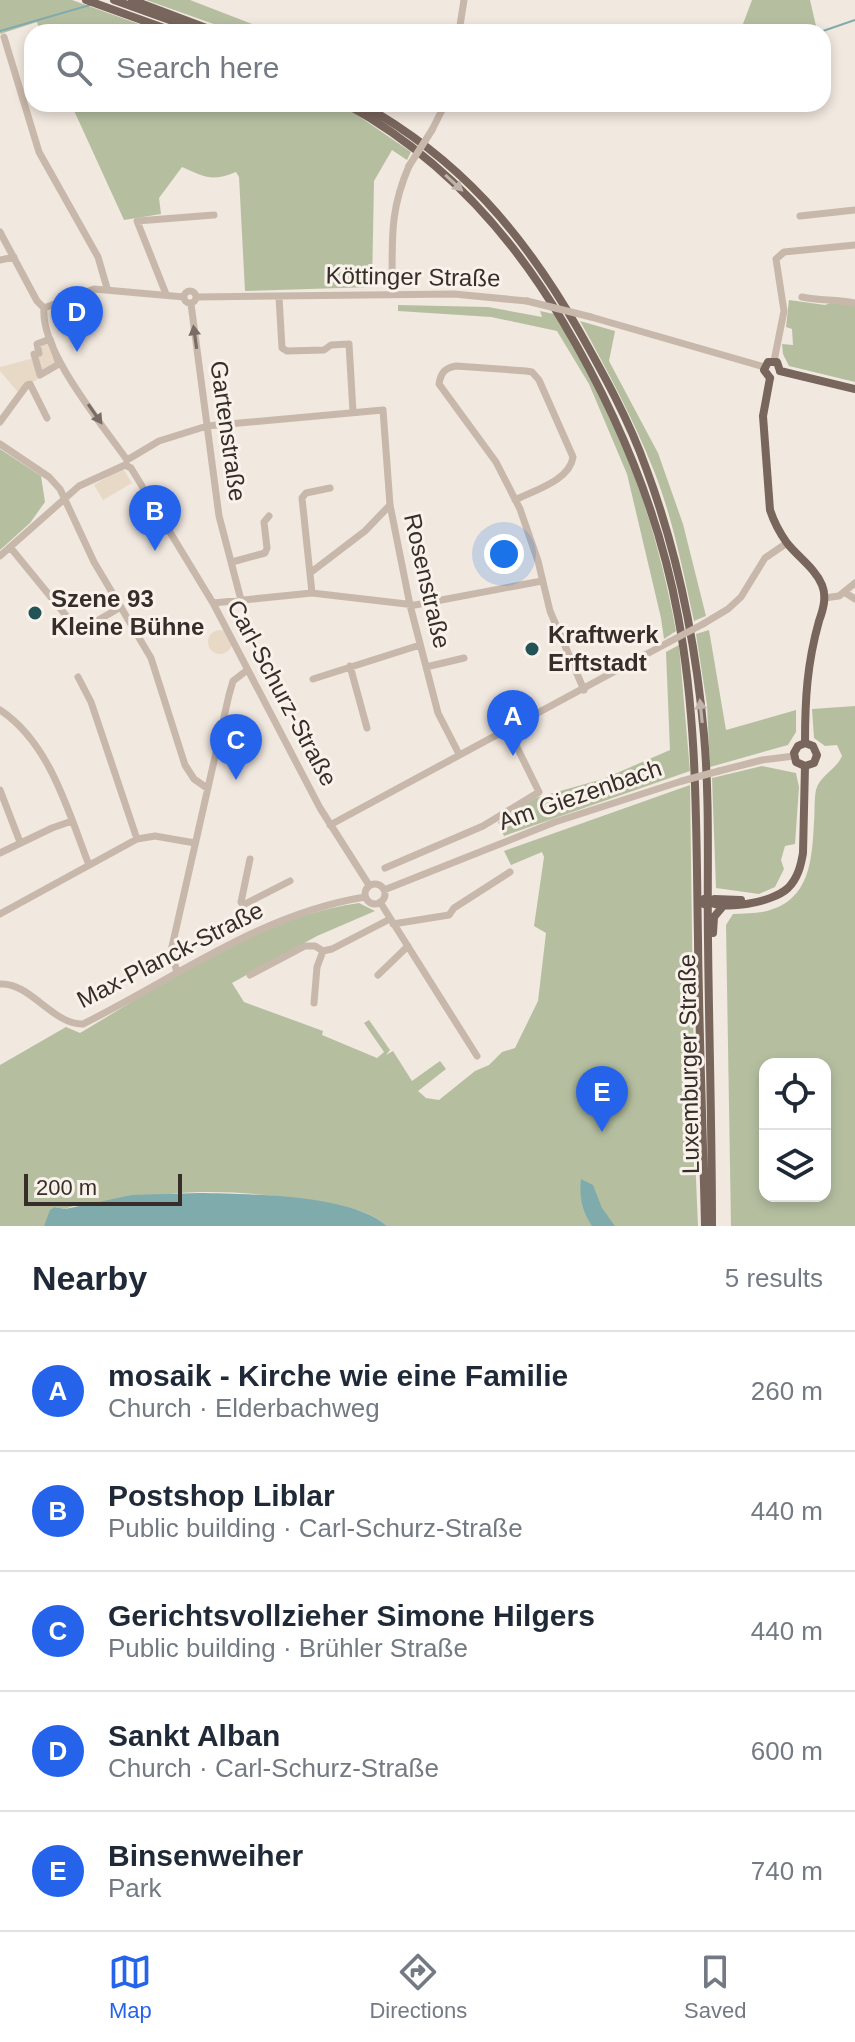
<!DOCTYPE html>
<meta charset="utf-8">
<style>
:root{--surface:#fff;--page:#f2f2f3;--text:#1f2937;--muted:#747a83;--line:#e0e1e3;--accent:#2563eb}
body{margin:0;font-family:Helvetica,sans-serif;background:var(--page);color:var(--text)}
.controls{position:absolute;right:24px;bottom:24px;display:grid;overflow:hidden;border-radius:16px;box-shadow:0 4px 12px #0003}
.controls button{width:72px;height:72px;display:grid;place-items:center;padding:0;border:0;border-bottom:2px solid var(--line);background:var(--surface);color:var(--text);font:40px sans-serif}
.scale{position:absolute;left:24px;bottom:20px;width:158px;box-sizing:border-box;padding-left:8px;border:4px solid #372e2a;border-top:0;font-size:22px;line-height:28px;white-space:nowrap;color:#372e2a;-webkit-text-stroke:6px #f9f2eb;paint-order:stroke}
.you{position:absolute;left:504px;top:554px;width:28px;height:28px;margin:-20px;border:6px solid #fff;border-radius:50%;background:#1a73e8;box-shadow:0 0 0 12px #1a73e833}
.badge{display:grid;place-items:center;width:52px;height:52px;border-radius:50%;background:var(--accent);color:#fff;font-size:26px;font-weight:700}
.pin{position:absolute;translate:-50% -66px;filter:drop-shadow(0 2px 4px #0008)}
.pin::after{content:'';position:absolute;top:42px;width:28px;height:24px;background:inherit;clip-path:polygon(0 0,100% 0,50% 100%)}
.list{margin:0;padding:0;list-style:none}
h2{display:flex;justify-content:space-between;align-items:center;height:104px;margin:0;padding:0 32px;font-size:34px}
h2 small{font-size:26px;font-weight:400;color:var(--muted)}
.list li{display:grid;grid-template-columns:52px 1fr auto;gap:24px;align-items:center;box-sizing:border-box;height:120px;padding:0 32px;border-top:2px solid var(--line)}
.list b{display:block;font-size:30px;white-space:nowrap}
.list p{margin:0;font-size:26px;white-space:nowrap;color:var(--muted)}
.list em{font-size:26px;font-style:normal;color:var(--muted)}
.icon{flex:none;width:44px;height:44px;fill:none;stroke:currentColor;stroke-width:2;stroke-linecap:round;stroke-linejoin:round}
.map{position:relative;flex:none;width:855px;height:1226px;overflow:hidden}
.search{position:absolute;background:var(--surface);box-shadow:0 4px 12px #0003;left:24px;right:24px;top:24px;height:88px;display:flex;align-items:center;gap:20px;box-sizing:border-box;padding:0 28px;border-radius:24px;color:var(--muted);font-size:30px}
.sheet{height:704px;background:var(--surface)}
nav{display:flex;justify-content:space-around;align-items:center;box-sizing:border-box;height:112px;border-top:2px solid var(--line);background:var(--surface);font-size:22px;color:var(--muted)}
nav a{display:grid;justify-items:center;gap:4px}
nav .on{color:var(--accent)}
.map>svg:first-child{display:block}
</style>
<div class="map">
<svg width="855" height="1226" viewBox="0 0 855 1226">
<rect width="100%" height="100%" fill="#f1e8df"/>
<path fill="#b5bfa0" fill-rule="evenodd" d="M0,0H72L161,32H40L37,22L0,34Z
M146,0H190L273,32H229L225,28Z
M752,0H810L816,26L813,30L740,32Z
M71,104H339L344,106L411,152L407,160L392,150L374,181L372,287L245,291L239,177L236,172C211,182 205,177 182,167L159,198L161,214L124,220Z
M789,300L825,305L835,301L855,305V382L789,366L783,354L782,344L793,345L792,329L786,327Z
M398,305L488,307L542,317L540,311L554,314C566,335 580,355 591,377C633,456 660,544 676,631L664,639L661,618L627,474L589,384L557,331L491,317L398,311Z
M580,321L615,331L609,361L658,453L683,524L706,616L694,621C683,571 673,519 654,471C633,418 607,370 580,321Z
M0,449L41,476L45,502L30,523L0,550Z
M709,630L726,730L796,710V732L788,745L710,767L707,705L696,634Z
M679,645L690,771L504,836L498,822L535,798L603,779L670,750L666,652Z
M855,706V1226H731L726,925L733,914C745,913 759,914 770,910C811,898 812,857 814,822C815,812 814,800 816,790C820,775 836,770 842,756L837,745L825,746L814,738L812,709ZM825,1064V1196H765V1064Z
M762,766L796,773L799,787L795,844L785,846L781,860L784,869L775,887L759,894L716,888L712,778Z
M690,785L695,1156L698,1226H387C368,1209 342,1206 318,1202C269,1194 218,1189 169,1194C138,1197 107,1202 76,1205L65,1209L55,1207L44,1226H0V1065L66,1027L80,1033C167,982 256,918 359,903L375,911L317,936L232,983L244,1002L323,1031L322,1035L377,1058L384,1052L364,1023L369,1020L390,1050L386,1055L393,1051L412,1081L440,1061L446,1069L418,1091L426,1098L439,1100L475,1071L489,1065L502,1052L515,1048L538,1001L546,933L534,926L544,857L542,852L511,865L504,851Z"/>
<path fill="#e8d9c7" d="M50,339L59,364L32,383L30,380L18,392L0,371V367L34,358L37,344Z
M120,469L124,470L132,483L103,500L94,485Z
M208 642a12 12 0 1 1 24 0a12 12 0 1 1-24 0Z"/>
<path fill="#80abac" d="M581,1179L593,1185L602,1208L615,1226H592C582,1211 579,1197 581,1179Z
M199,1193C246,1194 352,1194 387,1226H44L50,1210L55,1207L65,1209L132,1195Z"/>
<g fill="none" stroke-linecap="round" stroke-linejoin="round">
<path stroke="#80abac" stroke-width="2" d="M0,31L90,5
M823,31L855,20"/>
<path stroke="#c8b8ab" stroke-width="7" d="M459,32L464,0
M4,37L39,152L98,257L107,288
M432,130L445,104
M800,216L855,210
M0,232L37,301L44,308C40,351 102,424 127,460
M0,260L14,257
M184 297a6 6 0 1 1 12 0a6 6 0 1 1-12 0Z
M166,294L137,221L214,215
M392,294C393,244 388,214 409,166
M197,297L454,294L527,301
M279,297L282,348L287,351L324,350L331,345L349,344L353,412
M802,297C821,301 836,299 855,303
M191,304L219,516L241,600
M44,308L94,289L184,297
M591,317L764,367
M50,339L59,364L40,375L34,354L39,353L37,344Z
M774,361L784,311L776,259L784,252L855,245
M0,422L27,385L30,384L47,418
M0,444L49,477L60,489L94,562L151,658L185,765L194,779L207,788
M127,460L159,441L207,426L383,410L390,505L410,605L438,713L459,754
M125,465L131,468L213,603L320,808L369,885
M515,500C535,490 570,480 573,457L539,380L532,372L526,371L456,366C445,368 441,372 439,384L496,462L520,509L538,561L550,611L584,690
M10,547L77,629L81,630L121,607
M0,556L79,486L125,465
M232,562L265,553L267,548L264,522L269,516
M310,573L365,531L390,505
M844,592L855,599
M312,593L302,498L306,493L330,488
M824,598L839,596L855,583
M213,603L312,593L415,605L542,581
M703,624L728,609L741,597L765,558L787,543
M350,666L367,728
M426,667L464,658
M78,677L91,702L137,839
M313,679L420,645
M0,710C50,743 68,811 89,865
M719,771L762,760L794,756
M0,790L20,842
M330,825L669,642
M0,853L52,828L72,821
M250,859L241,902L243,905L290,881
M385,868L483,826L539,792L508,729
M365 894a10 10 0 1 1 20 0a10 10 0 1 1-20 0Z
M384,890L555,822L682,781
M380,902L477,1056
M0,914L137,839L155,836L195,843
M393,924L449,915L454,908L510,872
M177,972L171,951L229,695L233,681L246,671
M250,975L305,946H315L323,951L332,949L390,919
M378,975L408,946
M0,984C30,982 53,1025 83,1024C176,978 260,914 365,897
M314,1003L317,967L323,951"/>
<path stroke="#78655c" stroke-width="8" d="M86,0L175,32
M114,0L203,32
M132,0L217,32
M346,104C439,155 510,232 563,322C617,413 659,512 678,616C698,723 696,832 698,939C699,1035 703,1130 705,1226
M361,104C459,158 523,233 578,329C603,373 629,420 646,468C678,554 696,644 704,735C710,803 707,872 708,940C709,1035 712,1131 712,1226
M780,371L855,389
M770,378L763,416L770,510C774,522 779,532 787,543C798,557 815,568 822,585C827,597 823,610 819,621C807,664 805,699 805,743
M770,378L764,370L768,362H777L780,371
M805,766L814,763L817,755L813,746L805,743
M805,766L796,762L794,753L798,746L805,743
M704,899C721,912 772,903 788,888C798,878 801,865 803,853L805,766
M704,904L714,899L741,900
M713,933L714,917L724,905"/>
<path stroke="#c8b8ab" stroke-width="7" d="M409,166L432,130
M527,301L591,317
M669,642L703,624
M682,781L719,771"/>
</g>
<defs><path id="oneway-solid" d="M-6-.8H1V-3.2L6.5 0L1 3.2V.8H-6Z" transform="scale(2)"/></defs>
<g fill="#bfb3ab">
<use href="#oneway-solid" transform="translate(454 183) rotate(43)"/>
<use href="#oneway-solid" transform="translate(701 711) rotate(-96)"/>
</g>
<g fill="#786c64">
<use href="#oneway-solid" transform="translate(195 337) rotate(-98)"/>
<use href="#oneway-solid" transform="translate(95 414) rotate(55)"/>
</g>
<g fill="#225356" stroke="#f9f2eb" stroke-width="3">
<circle cx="35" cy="613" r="8"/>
<circle cx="532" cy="649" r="8"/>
</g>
<g text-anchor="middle" stroke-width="6" stroke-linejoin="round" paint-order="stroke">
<g font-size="24" fill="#372e2a" stroke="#f9f2eb">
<text transform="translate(413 277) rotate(1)" y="8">Köttinger Straße</text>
<text transform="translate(228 431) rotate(82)" y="8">Gartenstraße</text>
<text transform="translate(427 581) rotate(77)" y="8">Rosenstraße</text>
<text transform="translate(282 693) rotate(62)" y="8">Carl-Schurz-Straße</text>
<text transform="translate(580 795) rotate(-19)" y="8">Am Giezenbach</text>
<text transform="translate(170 955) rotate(-27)" y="8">Max-Planck-Straße</text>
<text transform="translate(689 1064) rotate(-91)" y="8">Luxemburger Straße</text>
</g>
<g font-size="24" font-weight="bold" fill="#372e2a" stroke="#f9f2eb" text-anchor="start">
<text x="51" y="607">Szene 93<tspan x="51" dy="28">Kleine Bühne</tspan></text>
<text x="548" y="643">Kraftwerk<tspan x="548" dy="28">Erftstadt</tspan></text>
</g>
</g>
</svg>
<div class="controls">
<button><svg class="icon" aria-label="locate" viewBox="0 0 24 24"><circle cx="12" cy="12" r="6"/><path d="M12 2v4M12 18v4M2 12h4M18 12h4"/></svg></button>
<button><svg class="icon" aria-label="layers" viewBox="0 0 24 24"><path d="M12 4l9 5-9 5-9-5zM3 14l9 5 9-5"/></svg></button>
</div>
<div class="scale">200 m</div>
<div class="you"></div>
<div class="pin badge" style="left:513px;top:756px">A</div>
<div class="pin badge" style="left:155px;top:551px">B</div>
<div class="pin badge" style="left:236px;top:780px">C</div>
<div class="pin badge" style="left:77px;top:352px">D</div>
<div class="pin badge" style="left:602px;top:1132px">E</div>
<div class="search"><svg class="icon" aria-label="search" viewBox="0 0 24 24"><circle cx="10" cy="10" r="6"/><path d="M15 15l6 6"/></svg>Search here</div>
</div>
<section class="sheet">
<h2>Nearby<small>5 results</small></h2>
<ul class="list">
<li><span class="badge">A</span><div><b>mosaik - Kirche wie eine Familie</b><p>Church · Elderbachweg</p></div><em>260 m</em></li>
<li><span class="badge">B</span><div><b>Postshop Liblar</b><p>Public building · Carl-Schurz-Straße</p></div><em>440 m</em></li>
<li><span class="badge">C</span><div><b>Gerichtsvollzieher Simone Hilgers</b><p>Public building · Brühler Straße</p></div><em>440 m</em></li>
<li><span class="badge">D</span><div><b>Sankt Alban</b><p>Church · Carl-Schurz-Straße</p></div><em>600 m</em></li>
<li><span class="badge">E</span><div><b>Binsenweiher</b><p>Park</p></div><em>740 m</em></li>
</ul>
</section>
<nav>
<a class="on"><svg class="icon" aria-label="map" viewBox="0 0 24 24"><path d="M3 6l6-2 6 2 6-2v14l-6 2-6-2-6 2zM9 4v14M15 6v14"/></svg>Map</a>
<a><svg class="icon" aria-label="directions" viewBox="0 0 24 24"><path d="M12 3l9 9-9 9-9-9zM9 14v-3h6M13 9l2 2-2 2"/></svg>Directions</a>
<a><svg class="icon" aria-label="saved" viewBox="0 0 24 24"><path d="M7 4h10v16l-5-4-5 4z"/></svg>Saved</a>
</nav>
